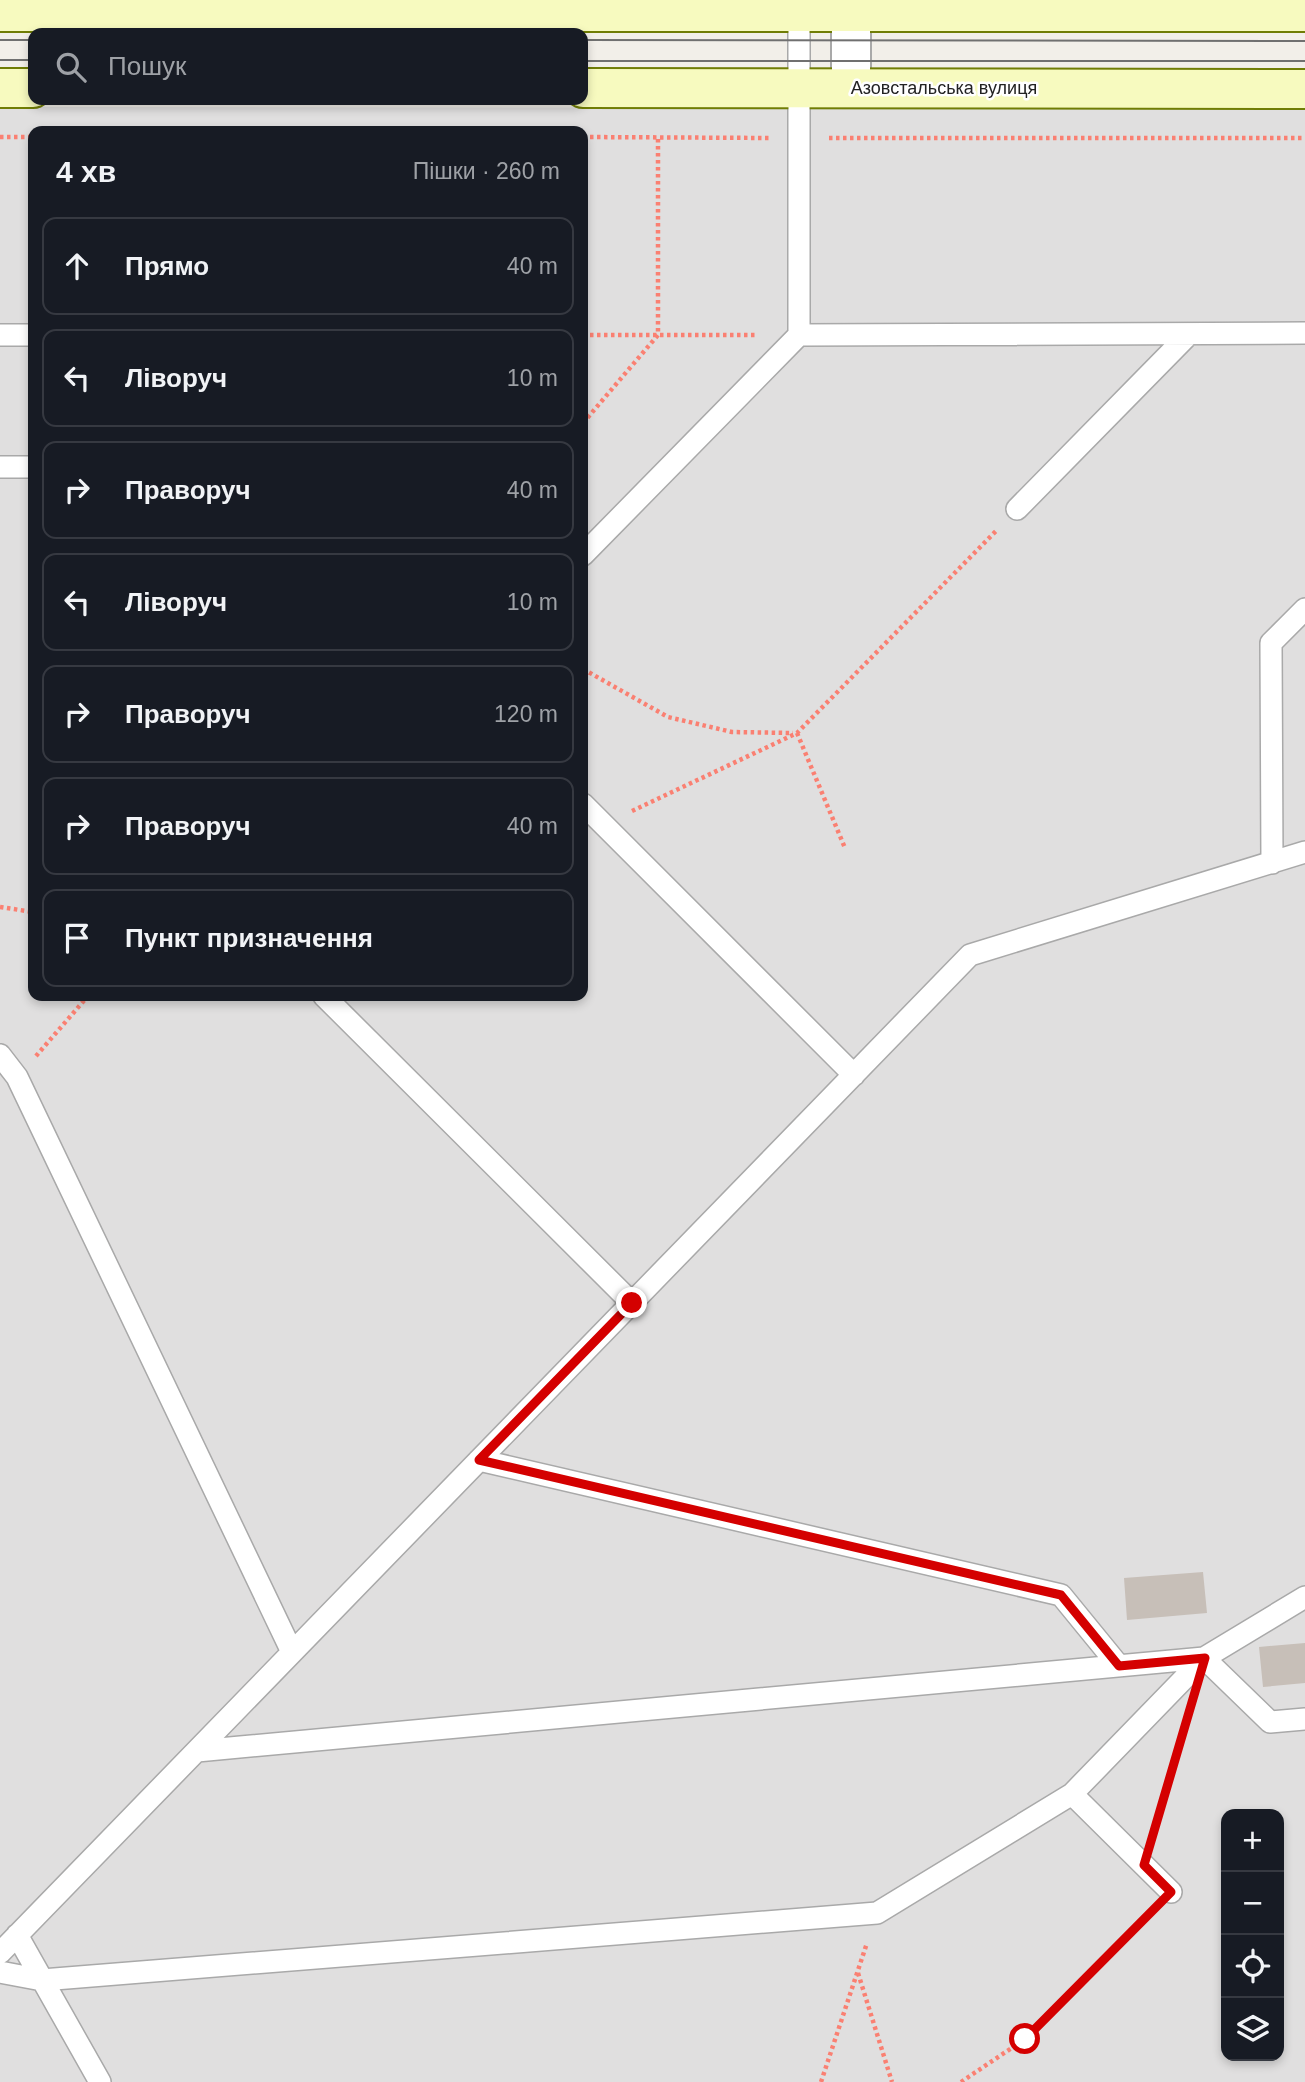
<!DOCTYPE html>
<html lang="uk">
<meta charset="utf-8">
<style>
:root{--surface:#171b24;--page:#242831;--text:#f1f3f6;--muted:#9ea1a6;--line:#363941}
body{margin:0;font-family:Arial,sans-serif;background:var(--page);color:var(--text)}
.controls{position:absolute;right:21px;bottom:21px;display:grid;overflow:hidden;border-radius:14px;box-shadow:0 4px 10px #0003}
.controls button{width:63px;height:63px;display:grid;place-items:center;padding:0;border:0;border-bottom:2px solid var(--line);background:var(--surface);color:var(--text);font:35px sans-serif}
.stop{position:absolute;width:21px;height:21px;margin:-16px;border:5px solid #d40000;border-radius:50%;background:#fff}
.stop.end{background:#d40000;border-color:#fff;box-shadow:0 2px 7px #0008}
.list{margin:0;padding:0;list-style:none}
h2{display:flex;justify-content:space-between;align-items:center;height:91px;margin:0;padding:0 28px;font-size:30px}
h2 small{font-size:23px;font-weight:400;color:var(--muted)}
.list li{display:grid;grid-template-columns:46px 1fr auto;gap:21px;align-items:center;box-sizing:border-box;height:98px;margin:0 14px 14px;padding:0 14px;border:2px solid var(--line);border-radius:14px}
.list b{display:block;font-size:26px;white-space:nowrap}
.list em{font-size:23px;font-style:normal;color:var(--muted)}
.icon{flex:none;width:38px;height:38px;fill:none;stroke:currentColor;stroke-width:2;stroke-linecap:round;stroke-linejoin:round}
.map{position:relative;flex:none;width:1305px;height:2082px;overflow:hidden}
.search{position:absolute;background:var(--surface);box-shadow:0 4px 10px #0003;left:28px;top:28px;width:560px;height:77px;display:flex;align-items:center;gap:18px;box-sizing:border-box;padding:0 24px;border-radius:14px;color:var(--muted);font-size:26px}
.panel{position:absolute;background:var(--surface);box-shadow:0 4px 10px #0003;left:28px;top:126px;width:560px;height:875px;border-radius:14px}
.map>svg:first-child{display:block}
</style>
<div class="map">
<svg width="1305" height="2082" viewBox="0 0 1305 2082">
<rect width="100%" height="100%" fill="#f2efe9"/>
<path fill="#e0dfdf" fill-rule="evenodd" d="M0,107L1305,108V2082H0ZM33,131H583V996H33ZM1226,1814H1279V2056H1226Z"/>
<path fill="#c7bfb8" d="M1203,1572L1207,1613L1127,1620L1124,1578Z
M1305,1643V1683L1263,1687L1259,1647Z"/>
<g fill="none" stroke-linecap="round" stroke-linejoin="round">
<defs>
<path id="lane" d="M0,335H33
M799,335L1305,333
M0,467H33
M1017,509L1189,334
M583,555L799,335V12
M583,804L854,1075
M1272,863L1271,643L1305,609
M324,996L632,1303
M0,1055L17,1077L292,1652
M479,1460L1061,1595L1119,1666
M197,1751L1204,1658L1270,1722L1305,1719
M1072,1794L1171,1892
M17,1935L100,2082
M0,1953L970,955L1305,852
M0,1972L42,1980L877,1913L1072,1794L1204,1658L1305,1597"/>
<path id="street" d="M851,88V0"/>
<path id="secondary" d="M0,12H1305
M0,88H33
M583,88L1305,89"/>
</defs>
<use href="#lane" stroke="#a9a9a9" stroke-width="24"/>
<use href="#street" stroke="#a9a9a9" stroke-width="42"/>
<use href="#secondary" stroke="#707d05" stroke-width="42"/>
<path stroke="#fa8072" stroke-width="4.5" stroke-dasharray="3.5 3.5" stroke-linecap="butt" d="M0,137H33
M583,137L771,138
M829,138H1305
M583,335H756
M583,423L658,335V138
M583,669L668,717L732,732L793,733
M797,733L845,848
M632,811L797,733L997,530
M0,907L33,912
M36,1056L88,996
M1153,1834L1186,1722
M858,1973L892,2082
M821,2082L867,1943
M961,2082L1025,2039L1150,1912"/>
<use href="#lane" stroke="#fff" stroke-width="21"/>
<use href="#street" stroke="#fff" stroke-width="38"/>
<use href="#secondary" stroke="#f7fabf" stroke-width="38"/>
<path stroke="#707070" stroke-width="2" d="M0,40H33
M583,40L1305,41
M0,60H33
M583,61H1305"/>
</g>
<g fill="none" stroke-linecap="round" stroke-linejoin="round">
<path stroke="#d40000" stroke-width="9" d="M632,1303L479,1460L1061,1595L1119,1666L1205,1658L1144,1865L1171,1892L1025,2039"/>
</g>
<g text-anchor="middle" stroke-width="5" stroke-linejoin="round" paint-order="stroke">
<g font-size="18" fill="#222" stroke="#fff">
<text x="944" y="94">Азовстальська вулиця</text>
</g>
</g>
</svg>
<div class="controls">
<button>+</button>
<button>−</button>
<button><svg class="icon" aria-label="locate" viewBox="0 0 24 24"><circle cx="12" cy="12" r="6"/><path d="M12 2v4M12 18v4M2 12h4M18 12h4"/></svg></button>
<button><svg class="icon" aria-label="layers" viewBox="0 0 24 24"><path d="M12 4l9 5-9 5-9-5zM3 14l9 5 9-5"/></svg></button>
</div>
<div class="stop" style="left:1025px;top:2039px"></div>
<div class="stop end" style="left:632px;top:1303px"></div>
<div class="search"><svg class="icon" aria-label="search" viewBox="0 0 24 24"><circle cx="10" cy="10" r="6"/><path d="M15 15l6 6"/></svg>Пошук</div>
<section class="panel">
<h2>4 хв<small>Пішки · 260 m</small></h2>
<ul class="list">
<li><svg class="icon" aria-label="ahead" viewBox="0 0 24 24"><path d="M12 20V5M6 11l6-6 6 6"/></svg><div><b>Прямо</b></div><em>40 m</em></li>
<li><svg class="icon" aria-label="left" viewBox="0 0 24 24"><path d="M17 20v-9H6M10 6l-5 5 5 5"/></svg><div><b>Ліворуч</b></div><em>10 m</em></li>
<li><svg class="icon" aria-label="right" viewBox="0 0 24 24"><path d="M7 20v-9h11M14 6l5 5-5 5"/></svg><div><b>Праворуч</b></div><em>40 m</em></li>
<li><svg class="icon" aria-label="left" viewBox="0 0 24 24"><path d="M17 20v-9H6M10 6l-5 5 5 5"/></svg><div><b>Ліворуч</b></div><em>10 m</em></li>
<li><svg class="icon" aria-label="right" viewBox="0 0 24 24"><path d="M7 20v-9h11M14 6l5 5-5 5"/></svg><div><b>Праворуч</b></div><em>120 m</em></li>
<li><svg class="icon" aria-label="right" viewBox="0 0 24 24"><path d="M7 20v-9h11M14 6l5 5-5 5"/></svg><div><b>Праворуч</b></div><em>40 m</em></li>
<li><svg class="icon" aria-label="arrive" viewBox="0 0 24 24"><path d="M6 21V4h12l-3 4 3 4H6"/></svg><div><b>Пункт призначення</b></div></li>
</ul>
</section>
</div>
